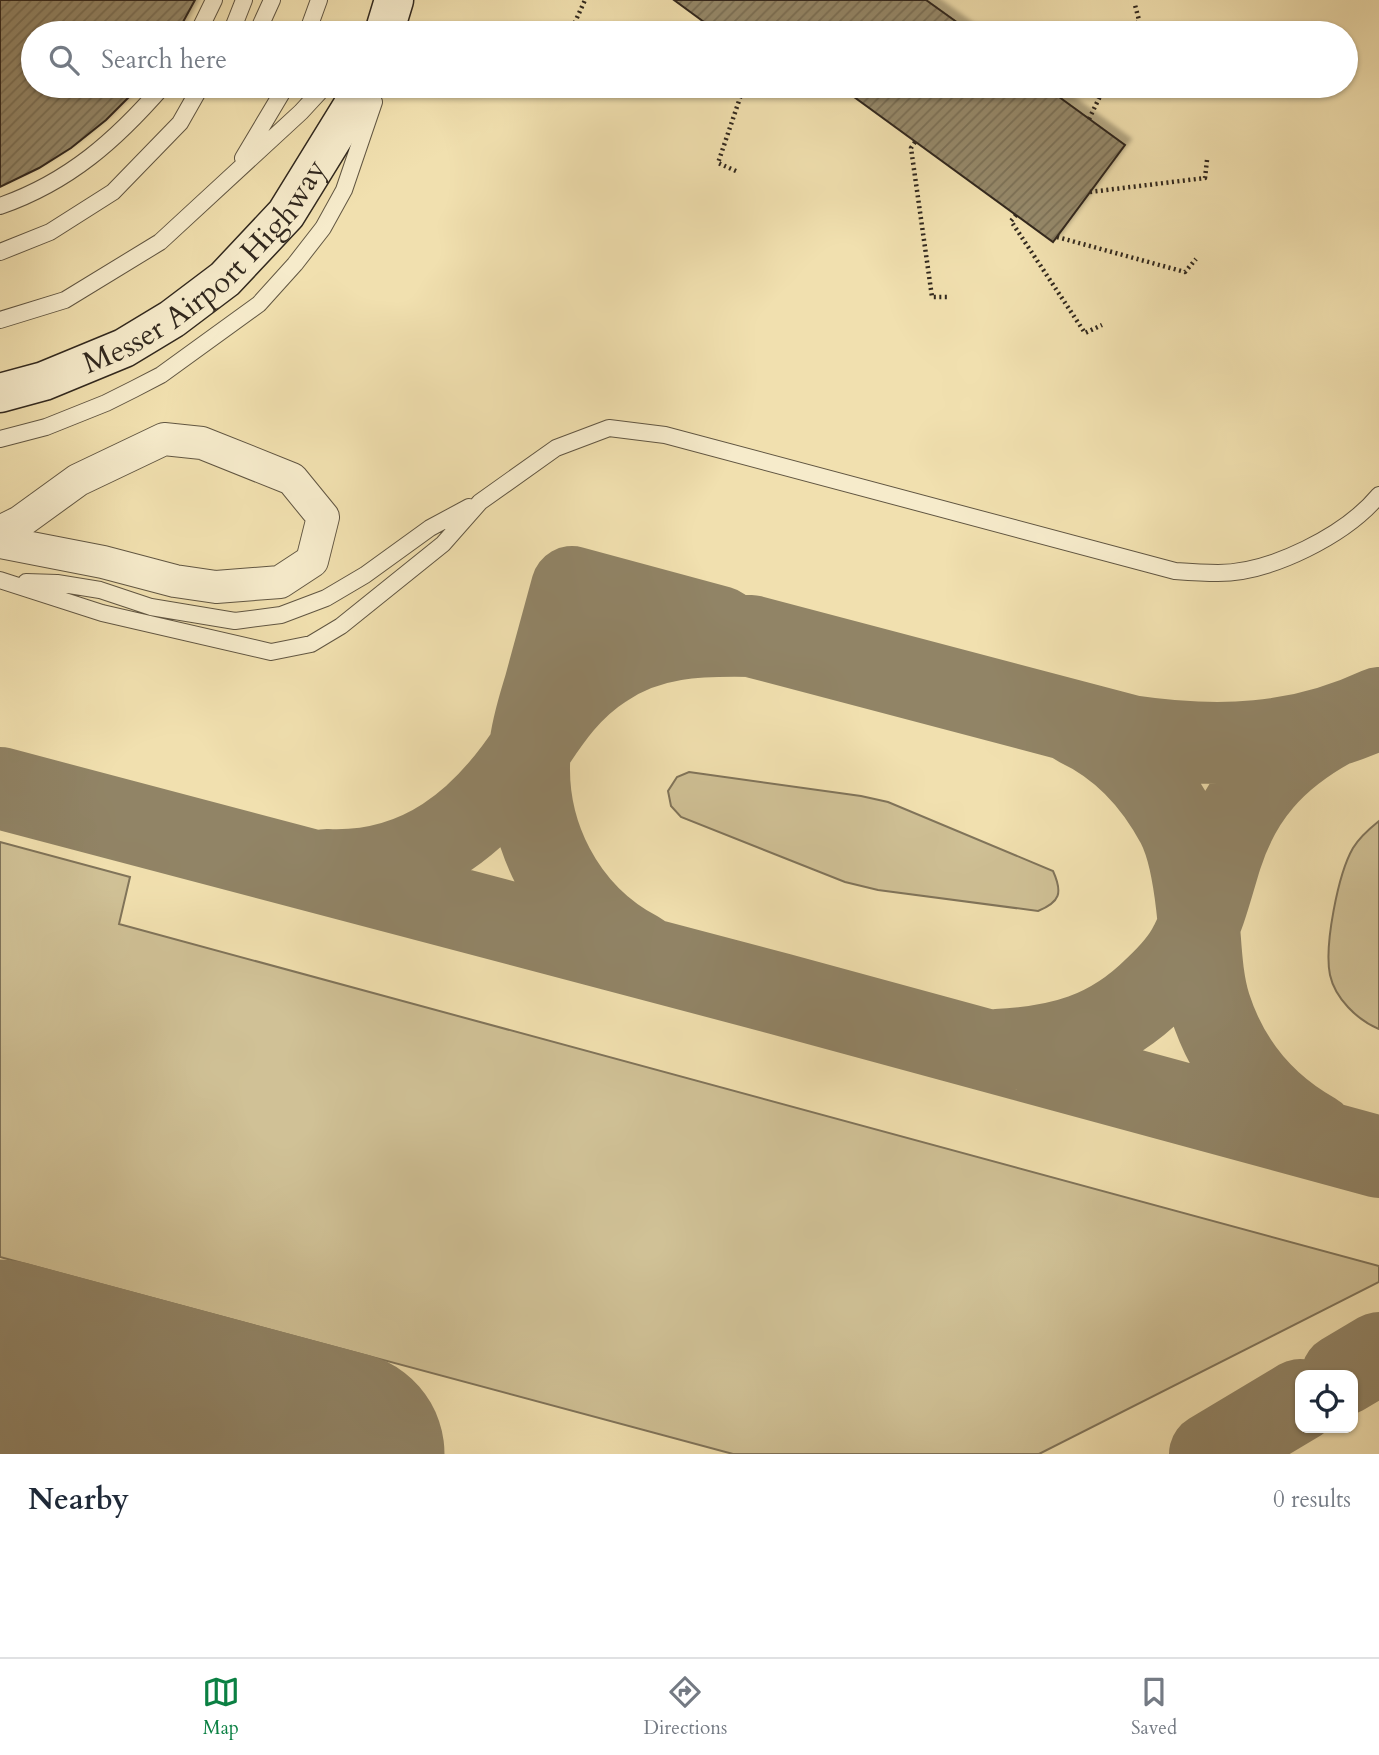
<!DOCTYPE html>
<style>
:root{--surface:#fff;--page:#f2f2f3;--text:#1f2937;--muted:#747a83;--line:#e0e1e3;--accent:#0b8043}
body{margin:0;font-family:Cardo,serif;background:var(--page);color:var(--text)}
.controls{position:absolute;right:21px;bottom:21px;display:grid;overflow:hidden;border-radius:14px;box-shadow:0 2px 5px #0004}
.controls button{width:63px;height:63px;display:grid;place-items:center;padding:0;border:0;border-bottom:2px solid var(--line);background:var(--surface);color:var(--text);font:35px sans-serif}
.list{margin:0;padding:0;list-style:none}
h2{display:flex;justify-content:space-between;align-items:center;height:91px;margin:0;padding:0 28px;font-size:30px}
h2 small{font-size:23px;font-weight:400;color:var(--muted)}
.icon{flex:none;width:38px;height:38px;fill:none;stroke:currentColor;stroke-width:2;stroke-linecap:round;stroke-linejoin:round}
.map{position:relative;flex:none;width:1379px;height:1454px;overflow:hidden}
.search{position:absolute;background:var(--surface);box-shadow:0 2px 5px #0004;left:21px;right:21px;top:21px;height:77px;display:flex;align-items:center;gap:18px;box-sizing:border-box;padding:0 24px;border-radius:38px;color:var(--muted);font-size:26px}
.sheet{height:203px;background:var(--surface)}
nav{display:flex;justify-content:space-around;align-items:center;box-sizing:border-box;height:98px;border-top:2px solid var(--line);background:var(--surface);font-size:19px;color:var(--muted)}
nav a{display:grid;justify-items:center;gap:4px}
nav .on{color:var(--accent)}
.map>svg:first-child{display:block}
</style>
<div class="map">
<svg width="1379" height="1454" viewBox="0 0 1379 1454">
<defs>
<pattern id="building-hatch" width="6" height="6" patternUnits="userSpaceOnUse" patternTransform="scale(1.75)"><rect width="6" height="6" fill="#958869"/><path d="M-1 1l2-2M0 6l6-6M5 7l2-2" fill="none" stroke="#7a6f56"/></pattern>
<filter id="shadow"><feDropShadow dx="6" dy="-6" stdDeviation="2" flood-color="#0004"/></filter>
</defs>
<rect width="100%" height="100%" fill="#f1e0af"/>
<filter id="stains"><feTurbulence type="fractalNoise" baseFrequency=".00286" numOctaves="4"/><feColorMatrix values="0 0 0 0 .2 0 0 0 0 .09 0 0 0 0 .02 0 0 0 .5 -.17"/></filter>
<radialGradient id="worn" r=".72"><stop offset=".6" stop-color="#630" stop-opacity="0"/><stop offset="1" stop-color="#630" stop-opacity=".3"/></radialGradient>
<path fill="#d0c196" stroke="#80745a" stroke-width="2" d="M689,772L861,796L888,802L1053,871C1063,893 1060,902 1038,911L878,890L845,882L681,817L671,806L668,791L677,777Z
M1379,821V1029C1357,1020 1335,998 1330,975C1324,946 1338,874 1353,848C1359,838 1369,829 1379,821Z
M0,842L130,877L119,924L1379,1266V1282L1039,1454H733L0,1257Z"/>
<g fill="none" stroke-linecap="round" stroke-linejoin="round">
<path stroke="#918466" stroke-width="82" d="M1077,725C1120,745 1154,781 1177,824C1189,847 1194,880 1197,906C1201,939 1200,974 1210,1006C1228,1062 1265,1106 1315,1134
M0,788L780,994L1379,1157
M327,870C419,874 482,822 530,749C551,717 571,688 604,667C649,636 699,635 751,636L1130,736C1218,749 1298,746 1379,708
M639,953C564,914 522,832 530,748C532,727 539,706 545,686C554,653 563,620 572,587L720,627
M997,1050C1060,1047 1109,1034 1155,988C1169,975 1183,960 1191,943C1205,916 1212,886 1221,857C1240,797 1275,758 1331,727
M1342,1375L1379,1353
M1210,1454L1300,1400"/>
<path stroke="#918466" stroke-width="205" d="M0,1362L342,1454"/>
</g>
<path fill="url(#building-hatch)" stroke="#31281e" stroke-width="2" filter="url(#shadow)" d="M0,0H195L177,33H33V86H140L106,120L71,148L39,168L0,187Z
M674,0H926L972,33H719Z
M839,86H1044L1125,145L1053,242Z"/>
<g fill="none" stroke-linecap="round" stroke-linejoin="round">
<defs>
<path id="service" d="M198,33L214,0
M231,33L244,0
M257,33L272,0
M307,33L319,0
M243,158L286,86
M0,206C69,182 116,140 163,86
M0,252L50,232L113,192L180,123L201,86
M0,320L65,300L160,242L301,112L325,86
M0,439L46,427L106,403L134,389L161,375L259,304L295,264L323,228L344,190L374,102
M0,580L102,613L271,652L311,644L341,626L443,544L480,502L556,448L609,428L665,435L1175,571C1189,572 1204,573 1218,573C1271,573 1346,535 1379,495
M26,582L57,583L100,590L151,607L235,621L281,615L326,598L365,575L430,528L469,507"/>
<path id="minor" d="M0,532L20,522L78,480L164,439L202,443L292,479L323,517L312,561L280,582L216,587L175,581L103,562L0,542"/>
<g id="secondary">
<path d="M384,33L394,0"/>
<path id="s1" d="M0,393L44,381L124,348L172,319L225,279L286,214L352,107L361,86"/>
</g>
</defs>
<use href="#service" stroke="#615642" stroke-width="18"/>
<use href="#minor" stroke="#615642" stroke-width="34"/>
<use href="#secondary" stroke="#31281e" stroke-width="41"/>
<path stroke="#31281e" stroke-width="4.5" stroke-dasharray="2 3.5" stroke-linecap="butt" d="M570,33L585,0
M1132,33L1139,20L1135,5
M1089,119L1105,86
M915,142L911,148L932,297H949
M736,171L718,163L744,86
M1090,192L1205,178L1207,160
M1016,215L1011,221L1085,333L1102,325
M1057,237L1185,272L1196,259"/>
<use href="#service" stroke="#f6ebcb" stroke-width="16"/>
<use href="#minor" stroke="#f6ebcb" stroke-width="32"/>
<use href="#secondary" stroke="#f6ebcb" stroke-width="38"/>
</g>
<g text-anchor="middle" stroke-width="5" stroke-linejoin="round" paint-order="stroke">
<g font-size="30" fill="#31281e" stroke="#f6ebcb">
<text dy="10" stroke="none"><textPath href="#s1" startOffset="247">Messer Airport Highway</textPath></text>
</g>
</g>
<rect width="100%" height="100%" filter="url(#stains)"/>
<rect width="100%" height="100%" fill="url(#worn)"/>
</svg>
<div class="controls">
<button><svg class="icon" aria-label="locate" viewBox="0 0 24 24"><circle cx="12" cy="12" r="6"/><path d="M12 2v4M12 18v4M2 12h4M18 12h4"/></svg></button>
</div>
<div class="search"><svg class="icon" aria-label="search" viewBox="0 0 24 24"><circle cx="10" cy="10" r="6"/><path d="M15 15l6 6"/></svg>Search here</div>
</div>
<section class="sheet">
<h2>Nearby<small>0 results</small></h2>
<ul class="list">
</ul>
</section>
<nav>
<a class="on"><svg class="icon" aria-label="map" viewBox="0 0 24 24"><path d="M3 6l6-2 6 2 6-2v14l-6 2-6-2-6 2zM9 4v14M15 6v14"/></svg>Map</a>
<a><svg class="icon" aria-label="directions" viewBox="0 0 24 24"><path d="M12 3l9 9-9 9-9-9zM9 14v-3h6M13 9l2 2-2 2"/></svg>Directions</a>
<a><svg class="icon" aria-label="saved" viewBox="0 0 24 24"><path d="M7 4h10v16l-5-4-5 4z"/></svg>Saved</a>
</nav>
